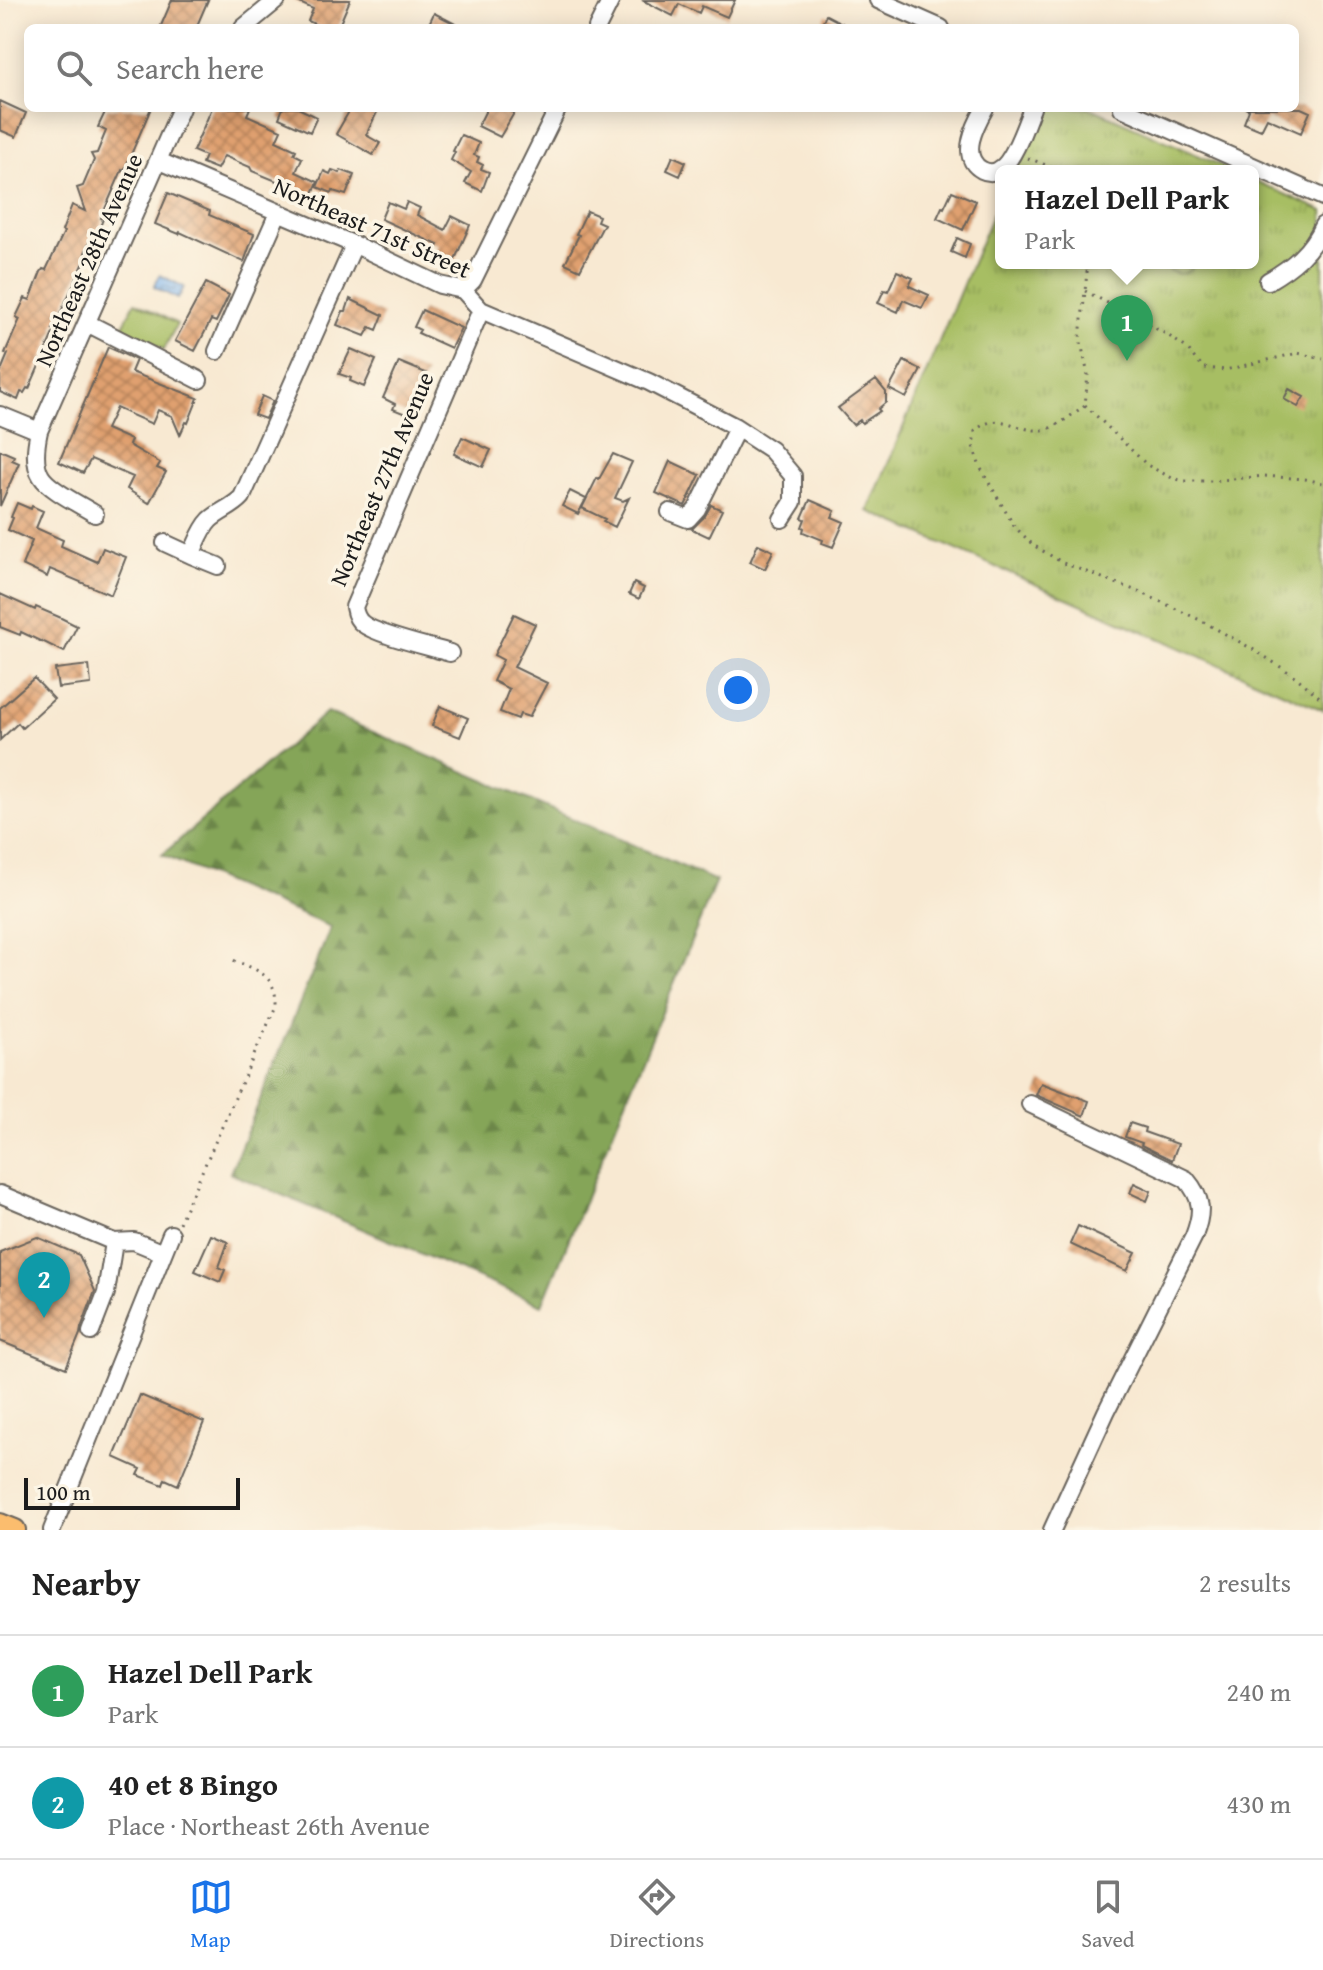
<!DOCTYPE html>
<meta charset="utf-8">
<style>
:root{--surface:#fff;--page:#f2f2f2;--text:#222;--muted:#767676;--line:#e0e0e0;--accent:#1a73e8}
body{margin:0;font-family:"Gentium Book Plus",serif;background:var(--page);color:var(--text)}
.scale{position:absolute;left:24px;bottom:20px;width:216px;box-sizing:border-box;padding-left:8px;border:4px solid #1c1c1c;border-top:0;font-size:22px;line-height:28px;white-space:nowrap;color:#1c1c1c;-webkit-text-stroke:6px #fcf5e5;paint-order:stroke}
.you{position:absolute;left:738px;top:690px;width:28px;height:28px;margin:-20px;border:6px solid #fff;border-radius:50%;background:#1a73e8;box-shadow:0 0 0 12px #1a73e833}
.badge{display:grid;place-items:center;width:52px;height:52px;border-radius:50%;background:var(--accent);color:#fff;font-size:26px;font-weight:700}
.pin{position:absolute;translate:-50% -66px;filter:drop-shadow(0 2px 4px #0008)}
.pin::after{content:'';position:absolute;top:42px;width:28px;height:24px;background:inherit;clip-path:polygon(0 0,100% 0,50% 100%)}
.popup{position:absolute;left:995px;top:165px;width:264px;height:104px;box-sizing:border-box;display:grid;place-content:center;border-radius:12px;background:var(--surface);filter:drop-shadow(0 2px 6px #0005);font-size:26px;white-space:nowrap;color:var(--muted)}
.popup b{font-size:30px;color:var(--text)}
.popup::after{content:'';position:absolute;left:50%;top:100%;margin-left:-16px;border:16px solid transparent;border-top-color:var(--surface)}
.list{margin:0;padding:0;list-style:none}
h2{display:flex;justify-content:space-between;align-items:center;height:104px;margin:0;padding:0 32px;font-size:34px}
h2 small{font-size:26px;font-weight:400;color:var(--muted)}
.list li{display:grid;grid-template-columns:52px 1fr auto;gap:24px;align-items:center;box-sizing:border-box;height:112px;padding:0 32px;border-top:2px solid var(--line)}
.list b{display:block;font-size:30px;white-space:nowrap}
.list p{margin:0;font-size:26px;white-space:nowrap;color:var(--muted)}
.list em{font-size:26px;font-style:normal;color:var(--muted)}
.icon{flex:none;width:44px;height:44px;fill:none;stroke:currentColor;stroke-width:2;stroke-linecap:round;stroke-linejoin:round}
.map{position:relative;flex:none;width:1323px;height:1530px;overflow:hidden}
.search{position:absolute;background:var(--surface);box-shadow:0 4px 20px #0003;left:24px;right:24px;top:24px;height:88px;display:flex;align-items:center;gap:20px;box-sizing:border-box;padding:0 28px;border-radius:12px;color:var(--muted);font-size:30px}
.sheet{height:328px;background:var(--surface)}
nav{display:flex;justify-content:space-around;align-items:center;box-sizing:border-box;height:112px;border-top:2px solid var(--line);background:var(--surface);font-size:22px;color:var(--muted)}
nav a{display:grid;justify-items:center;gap:4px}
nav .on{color:var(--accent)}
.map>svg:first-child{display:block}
</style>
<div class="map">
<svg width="1323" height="1530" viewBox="0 0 1323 1530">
<defs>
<pattern id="grass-tufts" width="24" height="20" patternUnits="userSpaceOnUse" patternTransform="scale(2)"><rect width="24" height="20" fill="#a7be63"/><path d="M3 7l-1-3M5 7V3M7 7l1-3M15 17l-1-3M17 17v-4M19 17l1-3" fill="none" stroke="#8fa355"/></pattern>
<pattern id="forest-firs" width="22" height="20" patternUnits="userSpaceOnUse" patternTransform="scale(2)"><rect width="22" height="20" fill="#85a559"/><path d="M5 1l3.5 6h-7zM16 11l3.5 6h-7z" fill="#6c8649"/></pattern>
<pattern id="water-ripples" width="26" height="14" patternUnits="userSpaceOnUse" patternTransform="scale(2)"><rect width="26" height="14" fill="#82b7f1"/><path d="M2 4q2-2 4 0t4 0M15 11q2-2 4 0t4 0" fill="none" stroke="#6a94c2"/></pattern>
<pattern id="building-cross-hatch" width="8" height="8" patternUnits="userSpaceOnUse" patternTransform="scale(2)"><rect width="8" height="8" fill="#e0a06f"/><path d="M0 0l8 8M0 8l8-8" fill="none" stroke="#b5825a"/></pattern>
</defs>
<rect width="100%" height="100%" fill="#fcf5e5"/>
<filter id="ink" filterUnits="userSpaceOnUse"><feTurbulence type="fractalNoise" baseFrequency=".0125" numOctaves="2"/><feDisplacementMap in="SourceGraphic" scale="16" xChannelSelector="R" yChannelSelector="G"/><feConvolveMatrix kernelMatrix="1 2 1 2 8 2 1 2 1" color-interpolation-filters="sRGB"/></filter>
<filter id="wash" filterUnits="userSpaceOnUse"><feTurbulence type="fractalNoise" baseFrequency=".006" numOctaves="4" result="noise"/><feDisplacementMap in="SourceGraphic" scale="32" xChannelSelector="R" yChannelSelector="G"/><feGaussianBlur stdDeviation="1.8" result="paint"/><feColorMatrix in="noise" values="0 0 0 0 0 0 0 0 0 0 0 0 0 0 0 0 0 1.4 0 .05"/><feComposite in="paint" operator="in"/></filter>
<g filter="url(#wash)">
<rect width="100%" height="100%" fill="#f8e9d2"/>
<path fill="url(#grass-tufts)" stroke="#626d40" stroke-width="2" d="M1037,108H1091L1234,171H1011Z
M1253,180L1323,211V710L868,511L1001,194V263H1253Z"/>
<path fill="url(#forest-firs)" stroke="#50603a" stroke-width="2" d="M327,712L716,881L542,1305L230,1173L331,927L162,855Z"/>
<path fill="#a7be63" stroke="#626d40" stroke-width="2" d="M1156,263H1196C1182,282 1173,272 1156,263Z
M135,302L177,324L164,350L122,328Z"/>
<path fill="url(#water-ripples)" stroke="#4f6a86" stroke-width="2" d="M160,275L184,287L178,299L154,287Z"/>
<g id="blocks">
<path fill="url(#building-cross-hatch)" d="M172,0H208L196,28H160Z
M293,0H350L338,28H323L308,21L313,9Z
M642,0H735L727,17L702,6L699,13L679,4L673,16Z
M434,13L463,28H427Z
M826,15L851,28H819Z
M0,101L26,113L16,137L0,130Z
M107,108H151L124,171L122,170L101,218L103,219L98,232L94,230L85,253L88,254L53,329H55L29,389L27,388L24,393L21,392L18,400L0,392V373L8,354L5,353L20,319L16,317L25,298L30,300L41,272L43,269L46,270L64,232L62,231L72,205L85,211L77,188L83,186L94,160L91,154L97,153L106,131L98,127Z
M212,108H250L247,115L281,130L276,141L296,150L294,154L302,158L296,172L318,182L309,202L293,195L296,189L252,171L250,167L224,156L217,169L202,163L205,156L193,151Z
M283,108H298L317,117L310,132L279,118Z
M351,108H379L366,135L380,143L373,155L336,134Z
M487,108H504L514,113L500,137L478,126Z
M1245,108H1301L1310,112L1301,133L1267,118L1261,130L1244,123L1249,110Z
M461,135L479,143L474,155L479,157L477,162L483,165L481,169L489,172L482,191L465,183L471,172L451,160L455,152L453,151Z
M673,156L686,162L680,176L667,170Z
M332,170L340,173L341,170L354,175L346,195L333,191L332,193L317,187L324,171L330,174Z
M952,191L976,201L963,230L937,218L942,207L944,208Z
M168,193L210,211L209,215L254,234L244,262L180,232L179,234L155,224Z
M388,202L404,209L407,202L420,208L417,215L445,230L452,216L470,225L453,264L434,253L438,245L381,219Z
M587,211L599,216L597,221L604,224L580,270L565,263L579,235L576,234Z
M957,238L970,244L965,258L951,252Z
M897,271L913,278L909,286L929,295L922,308L903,300L898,312L878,303L884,290L888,291Z
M206,283L229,295L216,322L211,320L195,351L175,341Z
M350,299L383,315L377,330L370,327L365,336L337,325L343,311H346Z
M422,310L461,328L451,348L418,333L420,330L414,327Z
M108,347L136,360L131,372L198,398L188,423L186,422L180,435L172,416L158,410L152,424L116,408L106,429L131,440L129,445L160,463L157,468L166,472L149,503L127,489L133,477L91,459L83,473L59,462Z
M351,349L376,360L364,387L350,381L351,378L339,374Z
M904,361L921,370L906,398L889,389Z
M399,362L426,373L408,415L393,409L395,404L383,398Z
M876,380L886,392V402L878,409L880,411L862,423L860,420L853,425L838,408Z
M1289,389L1304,397L1298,407L1284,399Z
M262,396L273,401L265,419L254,415Z
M462,437L491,450L483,467L454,454Z
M0,450L14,456L12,460L19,463L0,506Z
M613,454L632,462L615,498L623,501L629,498L615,527L603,521L605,519L582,508L597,478L599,479Z
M670,461L700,475L685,506L656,493Z
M570,491L586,499L578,514L562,506Z
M810,500L835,511L832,517L844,522L833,547L822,543L823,540L803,532L804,528L802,527L805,519L802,518Z
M17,503L31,509L32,506L43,511L36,528L63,540L61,546L97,562L103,548L126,557L111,595L50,569L47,577L22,565L32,541L8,530L13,518L11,517Z
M711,505L722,510L709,537L692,529L705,516Z
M758,544L773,551L765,569L750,562Z
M634,583L644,588L639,599L629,594Z
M0,594L35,610L36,607L59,617L77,626L64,652L42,641V642L21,632L20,635L0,627Z
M514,614L535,624L514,667L547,683L529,717L520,714L518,719L500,712L509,689L493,681L503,660L494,655Z
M89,665L91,684L58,688L55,669Z
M34,678L54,699L22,728L18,723L0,740V708Z
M440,706L468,718L460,737L432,726Z
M1041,1083L1089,1101L1084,1116L1036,1095Z
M1130,1123L1145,1128L1144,1132L1178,1144L1172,1160L1141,1145L1142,1143L1125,1137Z
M1134,1183L1151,1191L1147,1201L1130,1193Z
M1078,1226L1136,1253L1127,1271L1070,1244Z
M211,1235L228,1242L219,1267L225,1270L220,1282L195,1271Z
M37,1237L79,1255L95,1291L81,1328L80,1334L66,1368L0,1341V1252Z
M140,1395L204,1422L178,1485L165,1479L163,1485L138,1475L141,1469L114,1457Z"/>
</g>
</g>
<g filter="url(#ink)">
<use href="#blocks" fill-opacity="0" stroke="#69645c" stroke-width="2"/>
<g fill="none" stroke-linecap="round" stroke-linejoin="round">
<defs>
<path id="minor" d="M878,0L941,28
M243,28L277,0
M597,28L611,0
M985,108C976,124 958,157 982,170C988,173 995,173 1000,169C1014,161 1026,123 1032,108
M1122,108L1323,197
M159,161L362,248L440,285L463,290L481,310L649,382L734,426L771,450L793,476V502L782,519
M1268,281C1292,267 1311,252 1323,225
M463,290L473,280L558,108
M87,323L199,380
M217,351L278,213
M0,415L39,431
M670,512L688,519L697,509L737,428
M95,514C81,505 49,490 41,476C33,463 36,445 39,431L181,108
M165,543L191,555C197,543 201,529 210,520C220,511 233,507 242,497L354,245
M191,555L218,566
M450,653C431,647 377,635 363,624C357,620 355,613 354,607L481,310
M1030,1104L1186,1179C1203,1199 1203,1212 1194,1236L1106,1412L1052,1530
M0,1194L114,1242L134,1241L163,1253
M91,1332L106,1293L114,1242
M52,1530L171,1234"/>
<path id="major" d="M0,1524L15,1530"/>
</defs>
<use href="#minor" stroke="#69645c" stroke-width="20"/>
<use href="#major" stroke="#69645c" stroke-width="24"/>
<path stroke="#69645c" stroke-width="3" stroke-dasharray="2 6" stroke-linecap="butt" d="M1028,158L1061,171
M1088,263L1080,338L1088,375L1085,405C1074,413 1061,425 1047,429C1018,436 1002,407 975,431L973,446L980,467L1014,526L1033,545L1063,563L1142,593L1200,620L1256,651L1296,677L1323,700
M1085,291L1166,334L1188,349L1195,359L1205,368L1225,370L1298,353L1323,359
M1085,405L1147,465L1172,478L1185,481H1212L1264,476L1305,479L1323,483
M179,1223L276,1006C277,973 254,969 228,958"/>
<use href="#minor" stroke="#fff" stroke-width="16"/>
<use href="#major" stroke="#fbbd6e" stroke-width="20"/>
</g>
</g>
<g text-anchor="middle" stroke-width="7" stroke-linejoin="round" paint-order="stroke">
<g font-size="24" fill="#1c1c1c" stroke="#fcf5e5">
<text transform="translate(372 228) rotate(24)" y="8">Northeast 71st Street</text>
<text transform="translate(89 260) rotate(-66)" y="8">Northeast 28th Avenue</text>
<text transform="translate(382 479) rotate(-67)" y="8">Northeast 27th Avenue</text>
</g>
</g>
</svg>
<div class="scale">100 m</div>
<div class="you"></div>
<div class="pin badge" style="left:1127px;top:361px;background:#2e9e5b">1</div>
<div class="popup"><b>Hazel Dell Park</b>Park</div>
<div class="pin badge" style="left:44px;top:1318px;background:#0f9aa8">2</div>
<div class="search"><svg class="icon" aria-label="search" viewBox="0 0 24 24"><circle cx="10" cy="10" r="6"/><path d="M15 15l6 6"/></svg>Search here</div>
</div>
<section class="sheet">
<h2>Nearby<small>2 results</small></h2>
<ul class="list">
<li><span class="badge" style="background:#2e9e5b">1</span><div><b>Hazel Dell Park</b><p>Park</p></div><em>240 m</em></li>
<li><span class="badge" style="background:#0f9aa8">2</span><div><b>40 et 8 Bingo</b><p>Place · Northeast 26th Avenue</p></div><em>430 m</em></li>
</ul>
</section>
<nav>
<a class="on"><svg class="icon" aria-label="map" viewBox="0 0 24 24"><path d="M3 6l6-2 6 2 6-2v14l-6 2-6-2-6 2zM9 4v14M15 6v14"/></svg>Map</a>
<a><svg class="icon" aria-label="directions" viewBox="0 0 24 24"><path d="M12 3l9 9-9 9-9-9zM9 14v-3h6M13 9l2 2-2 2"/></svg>Directions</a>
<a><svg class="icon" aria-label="saved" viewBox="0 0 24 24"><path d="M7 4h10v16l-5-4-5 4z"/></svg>Saved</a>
</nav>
